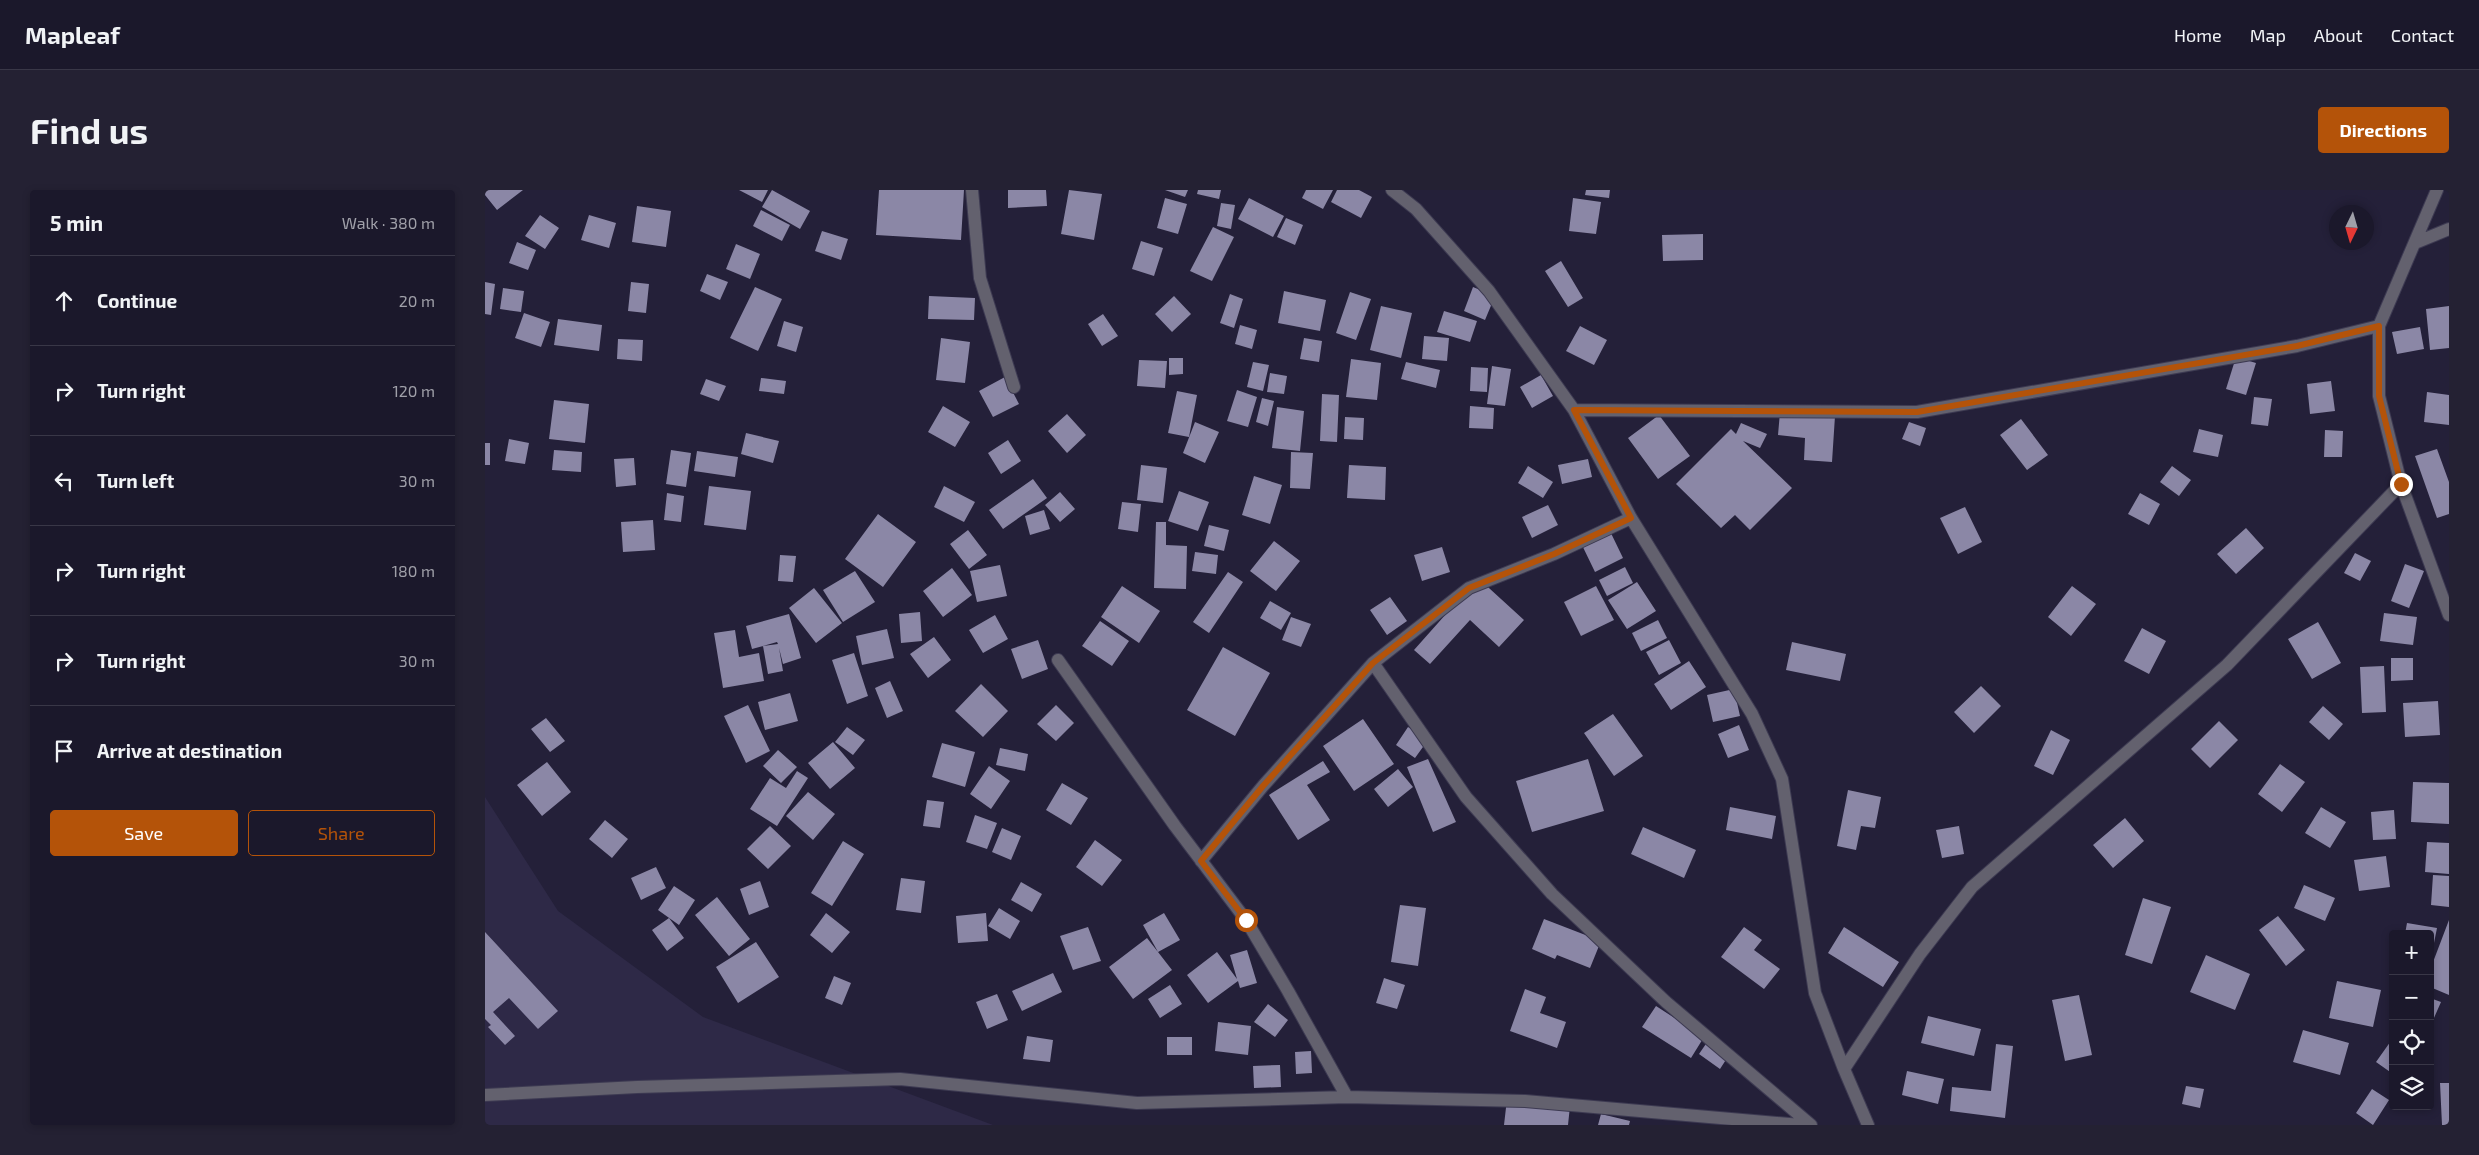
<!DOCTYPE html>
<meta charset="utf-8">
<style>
:root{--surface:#1b182b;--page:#242133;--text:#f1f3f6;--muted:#a0a0a9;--line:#393747;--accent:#b45309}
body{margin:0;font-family:"Exo 2",sans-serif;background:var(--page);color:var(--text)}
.controls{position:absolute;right:15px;bottom:15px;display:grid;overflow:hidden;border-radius:5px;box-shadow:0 2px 8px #0003}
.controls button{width:45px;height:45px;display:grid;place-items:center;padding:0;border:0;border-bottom:1px solid var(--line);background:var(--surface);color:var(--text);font:25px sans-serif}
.compass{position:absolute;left:1844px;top:15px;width:45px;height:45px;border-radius:50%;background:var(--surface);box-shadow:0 2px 8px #0003;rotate:185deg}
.stop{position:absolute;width:15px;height:15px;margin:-11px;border:4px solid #b45309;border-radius:50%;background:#fff}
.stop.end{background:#b45309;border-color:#fff;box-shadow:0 1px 5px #0008}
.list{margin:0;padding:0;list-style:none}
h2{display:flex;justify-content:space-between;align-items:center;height:65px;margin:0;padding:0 20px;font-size:21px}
h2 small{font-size:16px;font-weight:400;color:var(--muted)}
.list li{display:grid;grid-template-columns:32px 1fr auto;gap:15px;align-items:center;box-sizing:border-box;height:90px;padding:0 20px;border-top:1px solid var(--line)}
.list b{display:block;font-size:19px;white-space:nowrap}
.list em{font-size:16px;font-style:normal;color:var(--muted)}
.actions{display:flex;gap:10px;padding:15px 20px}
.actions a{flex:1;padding:11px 0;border:1px solid var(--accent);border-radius:5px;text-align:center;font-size:18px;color:var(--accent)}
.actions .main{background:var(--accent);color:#fff}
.icon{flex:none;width:28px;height:28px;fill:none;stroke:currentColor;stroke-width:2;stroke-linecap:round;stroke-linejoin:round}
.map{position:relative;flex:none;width:1964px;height:935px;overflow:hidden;border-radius:5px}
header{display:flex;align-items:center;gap:30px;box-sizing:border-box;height:70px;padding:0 25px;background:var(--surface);border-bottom:1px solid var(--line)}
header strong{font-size:24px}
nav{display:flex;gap:28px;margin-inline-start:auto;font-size:18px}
.intro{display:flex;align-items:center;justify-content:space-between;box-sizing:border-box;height:120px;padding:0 30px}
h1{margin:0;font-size:35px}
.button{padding:12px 22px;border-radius:5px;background:var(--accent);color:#fff;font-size:18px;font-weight:700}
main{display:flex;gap:30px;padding:0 30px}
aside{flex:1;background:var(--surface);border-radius:5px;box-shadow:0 2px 8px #0003}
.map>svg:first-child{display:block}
</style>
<header>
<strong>Mapleaf</strong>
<nav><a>Home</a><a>Map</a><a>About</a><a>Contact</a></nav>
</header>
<div class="intro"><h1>Find us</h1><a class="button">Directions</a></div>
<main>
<aside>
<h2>5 min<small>Walk · 380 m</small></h2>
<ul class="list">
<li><svg class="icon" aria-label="ahead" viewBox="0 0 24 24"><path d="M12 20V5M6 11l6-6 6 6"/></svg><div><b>Continue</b></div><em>20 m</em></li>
<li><svg class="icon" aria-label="right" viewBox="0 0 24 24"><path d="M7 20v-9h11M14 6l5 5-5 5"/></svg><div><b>Turn right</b></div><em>120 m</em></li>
<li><svg class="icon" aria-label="left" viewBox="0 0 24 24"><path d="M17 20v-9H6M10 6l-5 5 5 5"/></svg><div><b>Turn left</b></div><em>30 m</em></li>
<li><svg class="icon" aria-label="right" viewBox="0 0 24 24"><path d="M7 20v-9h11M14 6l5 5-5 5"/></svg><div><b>Turn right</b></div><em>180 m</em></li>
<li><svg class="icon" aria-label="right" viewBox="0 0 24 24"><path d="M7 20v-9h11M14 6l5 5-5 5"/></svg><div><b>Turn right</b></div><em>30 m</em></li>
<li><svg class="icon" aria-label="arrive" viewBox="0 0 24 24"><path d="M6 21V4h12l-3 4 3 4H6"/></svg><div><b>Arrive at destination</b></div></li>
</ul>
<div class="actions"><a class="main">Save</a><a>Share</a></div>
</aside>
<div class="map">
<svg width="1964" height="935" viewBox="0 0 1964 935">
<rect width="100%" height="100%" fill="#242039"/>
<path fill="#2e2947" d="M0,607L73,721L218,827L508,935H0Z"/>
<path fill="#8b87a6" d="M0,0H38L12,20L0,5Z
M254,0H283L277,12Z
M287,0L325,21L315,39L277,17Z
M394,0H479L476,50L391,45Z
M523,0H561L562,16L523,18Z
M584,0L617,4L609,50L576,44Z
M680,0H703L700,7Z
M713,0H736L734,9L712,4Z
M821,0H848L838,19L817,8Z
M852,0H874L887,7L876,28L846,12Z
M1101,0H1125L1124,8L1100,5Z
M680,8L702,14L693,44L672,38Z
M764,8L799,26L788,47L753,29Z
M1088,8L1116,12L1111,44L1084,41Z
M736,13L750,15L746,39L732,36Z
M152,16L186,21L181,57L147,52Z
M276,20L305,35L297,51L268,36Z
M55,25L74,38L60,59L40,46Z
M104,25L131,33L124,58L96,50Z
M801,28L818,35L810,55L792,47Z
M728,37L749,47L727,91L705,81Z
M337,41L363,49L356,70L330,61Z
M1218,44V70L1178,71L1177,45Z
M656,51L678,58L669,86L647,79Z
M32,52L51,60L43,80L24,73Z
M251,54L275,64L265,89L241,79Z
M1076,71L1098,108L1083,117L1060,81Z
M222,84L243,92L235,110L215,101Z
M0,92L10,94L6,125L0,124Z
M146,92L164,94L161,123L143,121Z
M270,97L297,109L273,161L245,148Z
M988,97L1010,106L1000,130L979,121Z
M18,98L39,101L36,122L15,119Z
M799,101L841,110L835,141L793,133Z
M865,102L886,109L871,150L851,143Z
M745,104L758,109L749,138L735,133Z
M444,106L490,108L489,130L443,129Z
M689,106L706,124L687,142L670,124Z
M896,116L927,123L916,168L885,160Z
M1964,116V158L1945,160L1941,119Z
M959,121L992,131L985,152L952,142Z
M39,123L65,132L56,157L30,148Z
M618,124L633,146L617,156L603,134Z
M73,129L117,135L114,161L69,155Z
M299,131L318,137L311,162L292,156Z
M755,135L772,140L767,159L750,154Z
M1095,136L1122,150L1109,175L1081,161Z
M1935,137L1939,159L1912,164L1907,142Z
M939,146L964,148L962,171L937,169Z
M456,148L485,152L480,193L451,190Z
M819,148L837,151L834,172L815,169Z
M133,149L158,150L157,171L132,169Z
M1751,167L1771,173L1761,205L1741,199Z
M684,168H698V184L684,185Z
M866,169L896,173L892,210L861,207Z
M654,170L682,171L680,198L652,196Z
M768,172L784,175L778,201L762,197Z
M921,172L955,180L951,198L916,189Z
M1007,176L1026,179L1020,216L1002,214Z
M986,177L1003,178L1002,202L985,201Z
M785,183L802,186L799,204L782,202Z
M1056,185L1068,206L1047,218L1035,197Z
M520,187L534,214L508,227L494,201Z
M276,188L301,191L299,204L274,201Z
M221,189L241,196L234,211L215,204Z
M1846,191L1850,221L1825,224L1822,194Z
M752,200L772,207L763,237L742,231Z
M692,201L712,205L704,247L683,243Z
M1942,202L1964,205V235L1939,232Z
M837,204L854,205L852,252L835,251Z
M1769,207L1787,209L1783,236L1766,234Z
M777,208L789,211L783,236L771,232Z
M69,210L104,214L100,253L64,249Z
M458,216L485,232L470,257L443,242Z
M985,216L1009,218L1008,239L984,238Z
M792,217L819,221L815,261L787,258Z
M1295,222L1350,226L1347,272L1319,270L1320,248L1293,245Z
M582,224L601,245L582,263L563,241Z
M1174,225L1205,266L1173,289L1143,248Z
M860,227L879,228L878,250L859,249Z
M1536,229L1563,265L1542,280L1515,245Z
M710,232L734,242L720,273L698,263Z
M1424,232L1441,238L1435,256L1417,249Z
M1256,233L1282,244L1275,258L1258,251L1307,298L1265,340L1250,325L1236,338L1191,294L1246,239L1251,244Z
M1714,239L1738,245L1733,267L1708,262Z
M1840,240L1858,241L1857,267H1839Z
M261,243L294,251L288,273L256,264Z
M24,249L44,253L40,274L20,271Z
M523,250L536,271L516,284L503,263Z
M0,253H5V275H0Z
M1952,259L1964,292V324L1952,328L1930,266Z
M69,260L97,262L96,282L67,280Z
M186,260L206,263L201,297L181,294Z
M212,261L253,267L250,287L209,281Z
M806,262L828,263L825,299L805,298Z
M149,268L151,295L131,297L129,269Z
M1103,269L1107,287L1077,294L1073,275Z
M656,275L682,278L678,313L652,310Z
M864,275L901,277L900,310L862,308Z
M1043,276L1068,292L1058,308L1033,293Z
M1687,276L1706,290L1694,306L1675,292Z
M769,286L797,295L785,334L757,325Z
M548,289L562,308L518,339L504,320Z
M224,296L266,301L261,340L219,335Z
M459,296L490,312L479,332L449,317Z
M694,301L724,312L713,341L683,331Z
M575,302L590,319L575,332L560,315Z
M182,303L199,306L196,332L179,330Z
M1655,303L1675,314L1664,335L1643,324Z
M637,312L656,314L653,342L633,339Z
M1063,315L1073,335L1047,348L1037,327Z
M1480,317L1497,352L1473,364L1455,328Z
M559,320L565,339L545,345L540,326Z
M393,324L431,352L398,397L360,369Z
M168,330L170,360L138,362L136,332Z
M671,332H681V355L702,356L701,399L669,398Z
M724,335L744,340L739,361L719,356Z
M1123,337L1138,368L1110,382L1095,351Z
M1761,338L1779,358L1751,384L1732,364Z
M483,340L502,365L484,379L465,354Z
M789,351L815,371L791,401L765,381Z
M957,357L965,382L937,391L929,365Z
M710,362L733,365L731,384L707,381Z
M1870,363L1886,371L1875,391L1859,383Z
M295,365L311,366L308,392L293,391Z
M1920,374L1939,381L1924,418L1906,411Z
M515,375L522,406L492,412L485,381Z
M1140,377L1148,393L1122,406L1114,390Z
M467,378L487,405L458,427L438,401Z
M370,381L390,412L358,432L338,400Z
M743,382L758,392L724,443L708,432Z
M993,388L1039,430L1014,457L985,430L945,474L929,460Z
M1152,392L1171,421L1142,439L1123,410Z
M637,396L675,421L654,453L616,427Z
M1111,396L1129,430L1096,446L1079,412Z
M1587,396L1611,414L1586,446L1563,427Z
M329,398L357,433L331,453L304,418Z
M905,407L922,431L902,445L885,420Z
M785,411L806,423L796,440L775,428Z
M435,422L437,451L416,453L414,424Z
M1899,423L1932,427L1928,455L1895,451Z
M304,424L316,468L298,474L294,458L298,481L283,484L278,456L293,454L292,452L267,459L261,436Z
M510,425L523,449L498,463L484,440Z
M806,427L826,434L816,457L797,450Z
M1173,430L1182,448L1156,461L1147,443Z
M615,431L644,451L627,476L597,456Z
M1833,432L1856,473L1827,489L1803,449Z
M1657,438L1681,451L1664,484L1639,471Z
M402,439L409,468L377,475L371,446Z
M250,440L254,467L274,463L279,491L238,498L229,443Z
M449,447L466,470L443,488L425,464Z
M553,450L563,479L537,489L526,459Z
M1184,450L1196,473L1174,485L1161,462Z
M1307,452L1361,464L1355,491L1301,480Z
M738,457L785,483L750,546L702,520Z
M369,463L383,506L362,514L347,470Z
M1906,468H1928V490L1906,491Z
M1204,471L1221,497L1186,520L1169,494Z
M1899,476L1901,522L1877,523L1875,477Z
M405,491L418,521L402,528L390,498Z
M496,494L523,521L498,547L470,521Z
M1496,496L1516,516L1489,543L1469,522Z
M1249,499L1255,526L1228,532L1222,505Z
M305,503L313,531L280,540L273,512Z
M1953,511L1955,545L1920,547L1918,513Z
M263,515L285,561L261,573L239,526Z
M571,515L589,533L571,551L552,534Z
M1838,516L1858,534L1844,550L1824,532Z
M1128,524L1158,566L1129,586L1099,543Z
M61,528L80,551L65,562L46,539Z
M878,529L909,574L869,601L838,556Z
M1734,531L1753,550L1725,578L1706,559Z
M1254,535L1264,560L1243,568L1233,544Z
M362,537L380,550L368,565L350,552Z
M923,537L943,550L930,568L911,555Z
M1566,540L1585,550L1568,585L1549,576Z
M348,552L370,578L345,599L323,573Z
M457,553L490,562L480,597L447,587Z
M515,558L543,564L540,581L511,575Z
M293,560L312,577L296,593L278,576Z
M943,569L971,632L948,642L922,577Z
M1103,569L1119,621L1047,642L1031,591Z
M838,571L845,582L822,595L845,630L813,650L784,605Z
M62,572L86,602L57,626L32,595Z
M1795,574L1820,592L1797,622L1773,604Z
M504,576L525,591L506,619L485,604Z
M913,579L928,597L903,617L889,599Z
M312,581L323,588L292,636L265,619L285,588L301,598Z
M1928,592L1964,593V634L1926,632Z
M577,593L603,608L586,635L561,620Z
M1363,600L1396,607L1390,638L1376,636L1371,660L1352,656Z
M323,602L350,624L328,650L301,626Z
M442,610L459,612L455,638L438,636Z
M1245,617L1291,626L1287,649L1241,640Z
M1836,617L1861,632L1845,658L1820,643Z
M1909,620L1911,649L1888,650L1886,622Z
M490,625L512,633L502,659L481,652Z
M1640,628L1659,651L1628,678L1608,655Z
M120,630L143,649L127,668L104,649Z
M285,636L306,656L283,679L262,659Z
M1474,636L1479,664L1457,668L1451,640Z
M1158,637L1211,660L1199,688L1146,664Z
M517,638L536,646L526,670L507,662Z
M610,650L637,670L617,696L591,677Z
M358,651L379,664L347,716L326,703Z
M1942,652L1964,653V684L1940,682Z
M1901,666L1905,697L1874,701L1869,670Z
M171,677L181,698L156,710L146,688Z
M1948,685L1964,686V717L1946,715Z
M416,688L440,691L436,723L411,720Z
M275,691L284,717L264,725L255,699Z
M536,692L557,704L547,722L526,710Z
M1819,695L1850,708L1840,731L1809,718Z
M189,696L210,710L194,735L173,720Z
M232,707L265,749L244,766L210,725Z
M1658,708L1686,717L1667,774L1640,765Z
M915,715L941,718L933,776L906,772Z
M514,718L535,731L525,749L503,736Z
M341,723L365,742L347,763L325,745Z
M501,723L503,751L473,753L471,726Z
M679,723L695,750L673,762L687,780L648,809L624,777L662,748L673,762L658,735Z
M1793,726L1820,760L1801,776L1774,740Z
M184,728L199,748L182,761L167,740Z
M1059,729L1116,751L1105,778L1072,765L1070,769L1047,759Z
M1964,730V805L1945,797V780Z
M1922,733L1952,738L1946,768L1945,744H1920Z
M603,737L616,771L588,780L575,746Z
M1259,737L1277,750L1269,760L1295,779L1279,799L1236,767Z
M1359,737L1414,772L1398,797L1343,763Z
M0,742L73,821L53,839L24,808L8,822L30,846L20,855L3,837L6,835L0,829Z
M271,752L294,787L253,813L231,777Z
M762,760L772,793L755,798L753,791L723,813L702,785L732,762L752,789L745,765Z
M1721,765L1765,784L1750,820L1705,802Z
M568,783L577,802L537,821L527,801Z
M349,786L366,793L357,815L340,808Z
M899,788L920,795L912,819L891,813Z
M1852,791L1896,800L1888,837L1844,828Z
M685,795L697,814L675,828L663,809Z
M1040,799L1061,807L1055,823L1081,832L1072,858L1025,841Z
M512,804L523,830L502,839L491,812Z
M1594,805L1607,865L1580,871L1567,810Z
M1945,808L1956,812L1945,837Z
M783,814L803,830L790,847L769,832Z
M1171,816L1219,847L1206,868L1157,837Z
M1443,826L1496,839L1489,866L1436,853Z
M733,832L766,836L763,865L730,861Z
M1818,840L1864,853L1855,885L1808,872Z
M542,846L568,850L565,872L538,869Z
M682,847H707V865H682Z
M1225,848L1246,862L1235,879L1214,864Z
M1908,848V884L1891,872Z
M1511,854L1528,856L1520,928L1465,921L1467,897L1506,901Z
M826,861L827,883L811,884L810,862Z
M795,875L796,897L769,898L768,876Z
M1422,881L1459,889L1453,914L1417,905Z
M1955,893H1964V935H1957Z
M1701,896L1719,899L1715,918L1697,914Z
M1887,899L1904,910L1888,935L1871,923Z
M1022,909L1085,916L1083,935H1019Z
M1116,924L1145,931L1144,935H1113Z"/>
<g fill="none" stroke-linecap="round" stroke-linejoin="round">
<defs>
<path id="street" d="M487,0L495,88L529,197
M907,0L931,19L1004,101L1089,220L1146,328L1267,524L1297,589L1330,803L1359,879L1383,935
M1952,0L1894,136V206L1916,294L1964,425
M1930,53L1964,39
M1089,220L1432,222L1812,156L1894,136
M573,470L690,636L761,730L803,801L862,907
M888,473L981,607L1067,704L1181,812L1326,935
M716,671L778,596L888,473L984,398L1069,364L1146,328
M1359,879L1435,764L1487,697L1742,475L1916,294
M0,905L152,897L415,889L652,913L862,907L1040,911L1316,935"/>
</defs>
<use href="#street" stroke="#3d3a52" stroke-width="14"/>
<use href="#street" stroke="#63616e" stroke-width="12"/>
</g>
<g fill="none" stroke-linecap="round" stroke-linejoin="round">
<path stroke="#b45309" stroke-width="6" d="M761,730L716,671L778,596L888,473L984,398L1069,364L1146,328L1089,220L1432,222L1812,156L1894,136V206L1916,294"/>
</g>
</svg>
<div class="controls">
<button>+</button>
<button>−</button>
<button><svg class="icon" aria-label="locate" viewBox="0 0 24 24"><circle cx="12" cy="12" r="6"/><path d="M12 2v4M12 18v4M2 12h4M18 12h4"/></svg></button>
<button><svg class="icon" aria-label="layers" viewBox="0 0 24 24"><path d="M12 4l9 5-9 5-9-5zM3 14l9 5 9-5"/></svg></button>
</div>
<svg class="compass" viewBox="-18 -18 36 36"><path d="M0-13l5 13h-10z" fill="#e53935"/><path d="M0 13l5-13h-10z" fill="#a0a0a9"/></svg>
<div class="stop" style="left:761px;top:730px"></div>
<div class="stop end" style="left:1916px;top:294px"></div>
</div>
</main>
